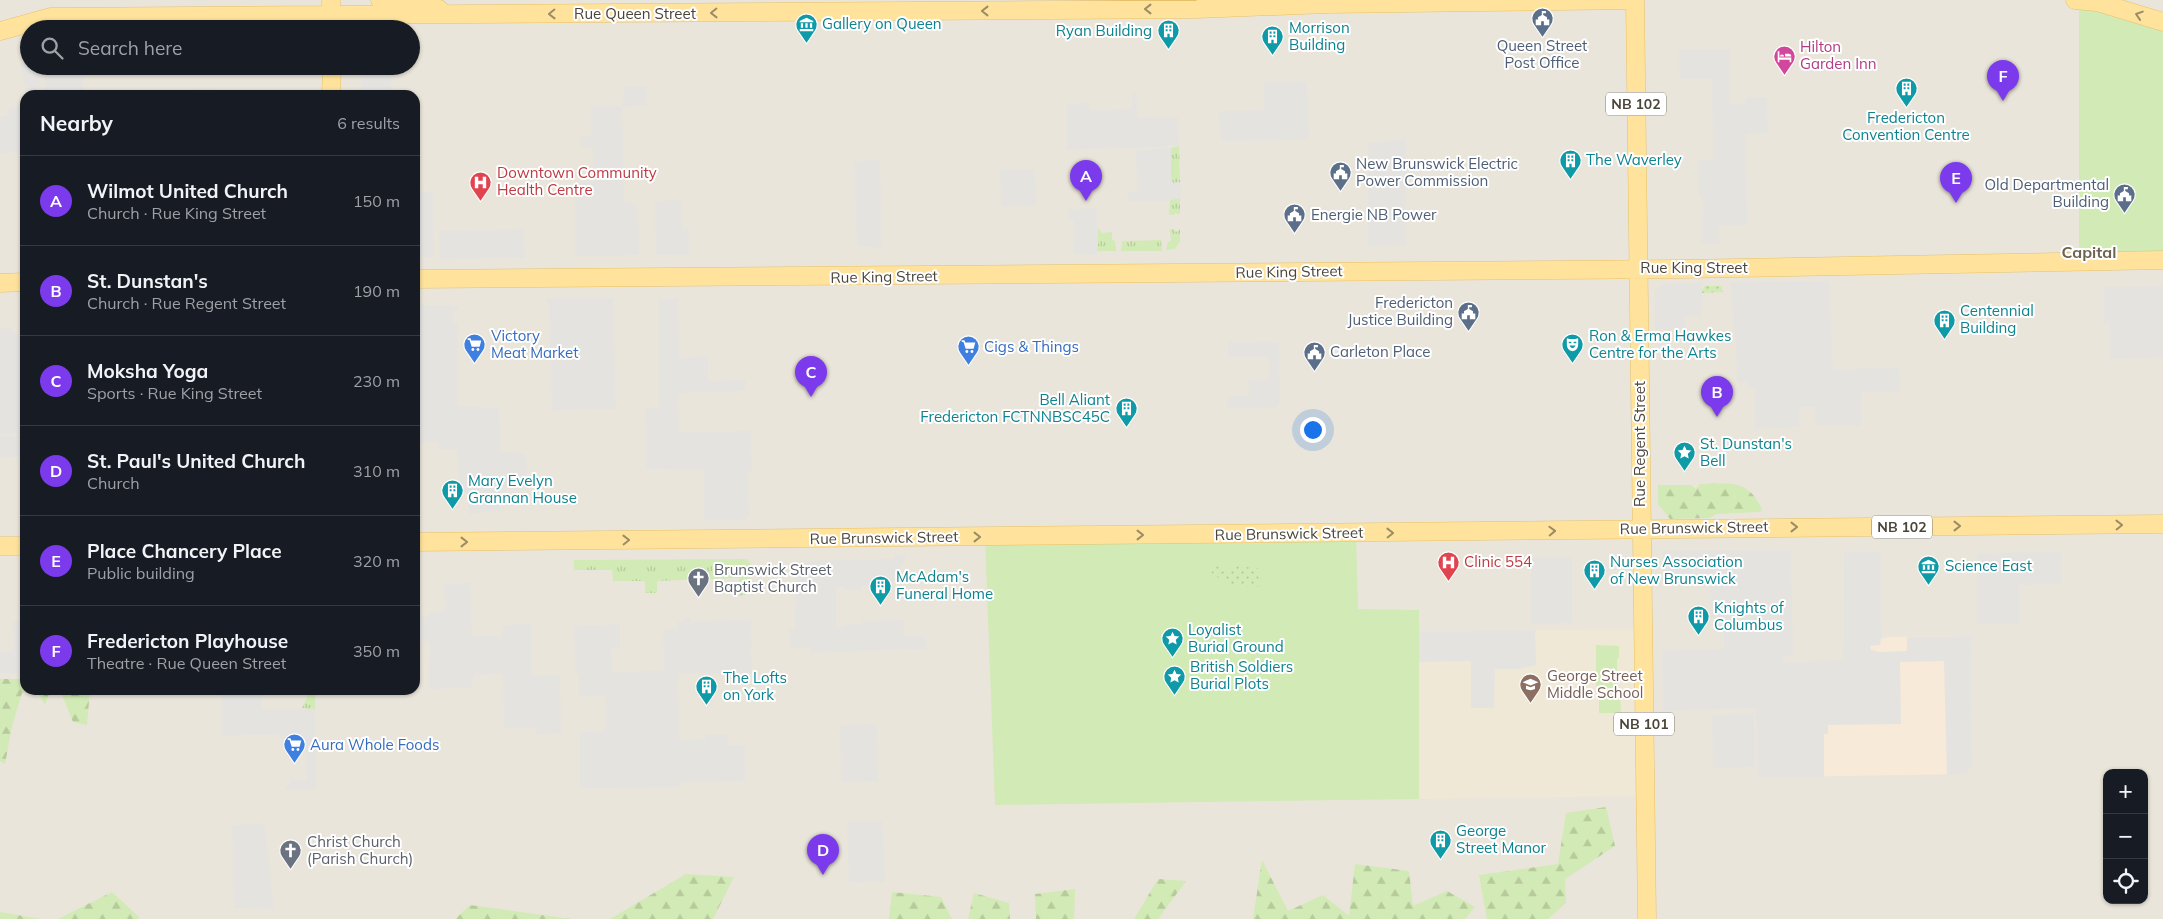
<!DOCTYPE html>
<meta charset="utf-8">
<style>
:root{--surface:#171b24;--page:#20242c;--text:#f1f3f6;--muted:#9ea1a6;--line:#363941;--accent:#7c3aed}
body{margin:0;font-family:Mulish,sans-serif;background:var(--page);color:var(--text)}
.controls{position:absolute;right:15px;bottom:15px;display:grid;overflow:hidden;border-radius:10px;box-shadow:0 1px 4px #0004}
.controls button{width:45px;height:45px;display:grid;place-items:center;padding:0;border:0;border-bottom:1px solid var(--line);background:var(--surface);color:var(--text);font:25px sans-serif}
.you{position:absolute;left:1312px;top:429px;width:18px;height:18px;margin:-12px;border:4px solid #fff;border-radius:50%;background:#1a73e8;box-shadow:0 0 0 8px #1a73e833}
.badge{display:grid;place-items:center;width:32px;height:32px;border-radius:50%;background:var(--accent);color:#fff;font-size:16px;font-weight:700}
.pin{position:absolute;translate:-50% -41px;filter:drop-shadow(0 1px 2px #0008)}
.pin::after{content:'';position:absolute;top:26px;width:18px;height:15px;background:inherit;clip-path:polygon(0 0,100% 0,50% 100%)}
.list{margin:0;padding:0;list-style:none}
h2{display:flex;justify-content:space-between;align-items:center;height:65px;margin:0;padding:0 20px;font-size:21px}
h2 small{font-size:16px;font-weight:400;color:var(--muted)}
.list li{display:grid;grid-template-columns:32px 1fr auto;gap:15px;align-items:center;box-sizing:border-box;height:90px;padding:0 20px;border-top:1px solid var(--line)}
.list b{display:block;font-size:19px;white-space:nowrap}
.list p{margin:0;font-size:16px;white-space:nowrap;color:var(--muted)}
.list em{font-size:16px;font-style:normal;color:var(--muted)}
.icon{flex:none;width:28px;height:28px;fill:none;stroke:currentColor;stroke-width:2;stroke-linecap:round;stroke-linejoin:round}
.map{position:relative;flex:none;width:2163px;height:919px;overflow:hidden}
.search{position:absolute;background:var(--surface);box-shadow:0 1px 4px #0004;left:20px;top:20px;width:400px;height:55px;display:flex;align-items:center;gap:12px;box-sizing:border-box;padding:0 18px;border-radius:28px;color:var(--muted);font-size:19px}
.panel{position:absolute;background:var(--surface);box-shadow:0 1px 4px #0004;left:20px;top:90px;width:400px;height:605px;border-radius:15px}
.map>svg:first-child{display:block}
</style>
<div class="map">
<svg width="2163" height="919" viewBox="0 0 2163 919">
<defs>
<pattern id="grass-tufts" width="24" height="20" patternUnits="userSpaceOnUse" patternTransform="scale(1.25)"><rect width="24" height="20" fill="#d2eab5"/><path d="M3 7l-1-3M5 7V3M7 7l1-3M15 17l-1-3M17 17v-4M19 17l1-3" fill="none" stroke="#b6ca9c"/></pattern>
<pattern id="forest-firs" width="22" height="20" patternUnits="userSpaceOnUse" patternTransform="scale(1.25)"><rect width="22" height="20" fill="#d2eab5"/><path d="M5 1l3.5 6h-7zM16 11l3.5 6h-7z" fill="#b6ca9c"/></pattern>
<pattern id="garden-dots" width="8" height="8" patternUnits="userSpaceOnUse" patternTransform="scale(1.25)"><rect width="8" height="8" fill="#d2eab5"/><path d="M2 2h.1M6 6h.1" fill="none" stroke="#b6ca9c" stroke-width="1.8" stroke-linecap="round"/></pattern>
</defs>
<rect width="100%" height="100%" fill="#f6f3ec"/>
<path fill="#eae5da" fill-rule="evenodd" d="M0,0H2163V22L2079,1V261L2163,260V919H0ZM29,29H411V66H29ZM25,95H415V690H25ZM2107,773H2144V900H2107Z"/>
<path fill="#f7ead8" d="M1844,552H1881V639L1888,637L1971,636L1972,768L1970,769L1968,774L1783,777L1793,661H1843Z"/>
<path fill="#efe8d6" d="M1642,629L1645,796L1419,799V632Z"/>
<path fill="url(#grass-tufts)" d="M1179,146L1180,182L1173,183L1171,178V148Z
M1180,198V214H1177L1176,212L1174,215H1169L1170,199Z
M1098,228L1102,233L1112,232V240L1115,241L1116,251H1097Z
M1170,229H1174L1176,232L1180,229V241L1175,249L1166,250L1168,242L1171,241Z
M1161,240L1162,251H1121L1122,241Z
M747,559L751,564L750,593L739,596V578L657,581V593H645V581H613L612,570H574V560Z
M307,690H315V709L302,708L307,697Z"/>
<path fill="url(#forest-firs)" d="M1700,484C1730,484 1747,478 1762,509L1760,512L1717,514L1709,518L1670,519L1658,504V485H1691L1696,489Z
M0,679H25V690H30L22,693L12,726L5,764L0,761Z
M36,690H90L87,725L73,722L62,695L50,691L45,705Z
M1606,807L1615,846L1565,879L1566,903L1548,919H1487L1479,875L1558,864L1566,813Z
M1262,860L1288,911L1323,895L1349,916L1355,864L1409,871L1413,906L1447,891L1475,907L1465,919H1253Z
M686,874L734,877L713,919H610Z
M1158,879L1186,881L1158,919H1134Z
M1075,889L1074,919H1036L1035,894Z
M112,892L138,916L139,919H58Z
M892,892L941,897L952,919H889Z
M974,893L1009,903L1010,919H968Z
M470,905L571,919H455Z
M0,912L41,919H0Z"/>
<path fill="#d2eab5" d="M2079,0L2163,22V260L2079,261Z
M1356,533L1358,609L1419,610V799L995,805L985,537Z
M1596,645L1619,646V658L1617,659V692L1620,693L1621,713H1599V686H1596Z"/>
<path fill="url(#garden-dots)" d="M1705,286H1721L1723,292L1701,293Z
M1216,565L1226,573L1229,572L1231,566L1258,568L1259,587L1229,586L1228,580H1221L1211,572Z"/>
<path fill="#e5e3e0" d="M1679,49H1730V104H1746V97H1767L1768,133L1746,134L1747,225L1718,226L1719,244H1701L1703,197H1699L1698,160L1713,159L1712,79H1680Z
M29,63V66H39L40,95H27L20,65Z
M44,66H83V95H45Z
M361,66H390L391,95H361Z
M1264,82H1307L1309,140L1221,141L1219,111L1264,110Z
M646,86V106L622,107L624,202L634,203L638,208L639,255L575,256V182H594L593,148H581L580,137L591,136L590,106H622L624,87Z
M213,89V95H171V91Z
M1132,94H1137V117H1178L1179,146L1067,150V104L1089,103L1090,110L1132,109Z
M25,105V152L0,153V117L8,116L6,111L9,109Z
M1406,139V246H1368V143Z
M1171,148V178L1173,183L1181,182V198L1167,201H1128V192H1135L1137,190L1136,151Z
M880,160L882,248L857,245L854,161Z
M1035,169L1036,206H1001L1000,170Z
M433,191L434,257L415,258V192Z
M682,200V228L689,229V255H656L655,201Z
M1097,208L1098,246L1096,255L1074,253V224L1073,220H1068V209Z
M524,229L525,258L439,259V231Z
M1829,281L1833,369L1899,368L1900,392H1861V426H1815V407H1799V427L1755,429V388H1748V382H1737L1736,344L1733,323L1731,282Z
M1666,283H1702V316L1685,315V330H1655V290L1658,287Z
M2163,286V358L2110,359V324H2104V287Z
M546,298H613L616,409L552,411L549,309Z
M659,299H678L679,358L708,356V381L746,380L745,391L678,393L679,432L751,431L752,471H748L749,516L745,520H704V470L646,469L645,408H659Z
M20,302H25V457H0V436H23V433L0,434V329L12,328L21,340Z
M415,305L458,306V310H453V323H458V406L499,408L500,452L526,453L527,490L501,489L500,511L469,514L468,495L460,487L457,449H439V442L415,443V383H419L418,375H415Z
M1279,341L1280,401L1277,408H1226L1229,396H1249V380L1269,379V357H1228V342Z
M1791,550L1793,655L1783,656V662L1843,660L1844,552H1881V639L1880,645L1870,646L1871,650L1880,652L1907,651V637L1971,636L1972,768L1970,769L1968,774L1947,775L1944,661L1900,662L1901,724L1828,725V734H1824V778H1758L1756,708L1663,711L1662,650L1724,649V618H1711L1710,585H1663V551Z
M2061,552V584L2019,585V624H1977V553Z
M895,555H907L899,572V579L890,582L885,589H875L872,585H864L860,590H846V587H836V627H846L847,624L852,623L860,625L864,621L904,620V636H925L926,649L812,653L809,648H790L789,630L795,629L796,561L894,559Z
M1531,557H1572V623L1531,624Z
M470,583L472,636H502V626L531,623V675H560L561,733L536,735L535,728H504L503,674L474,675L471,688L429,689L430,641H415V617H428L430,613L444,610L446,607L443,584Z
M685,617H690L691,621L751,620L752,648L748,652L752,658V673L678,674L679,740L705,739L706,746V735H728L729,745H745V781L680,782V787L580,788V732L606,731L605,696L579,697V674H575L574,626L620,624V648H611L612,673L664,670L663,629L678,628V621H685Z
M13,621H25V674L0,673V652L14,651Z
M1535,630L1536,665L1519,669H1495L1494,708H1471V661L1419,662V632Z
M221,690H262V709H315L316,790H286L285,785H290V780H307L305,746L282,747L280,734L222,736Z
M1754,714L1755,767L1713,768L1712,715Z
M877,724L878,781L841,782L840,725Z
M847,821H882L885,882L849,883Z
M265,824L274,909L234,908L232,825Z"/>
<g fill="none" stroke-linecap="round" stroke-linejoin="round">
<defs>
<path id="major" d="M331,0L332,29
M380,0L415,3L439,9
M1635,0L1647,919
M2075,0L2097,2L2163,22
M0,31L51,17L1197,9L1327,4L1631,0
M331,95L332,66
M415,279L1680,269L2163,260
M0,283L25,282
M415,542L2163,524
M0,546H25"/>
</defs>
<use href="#major" stroke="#e6c16a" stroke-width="19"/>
<use href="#major" stroke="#ffe39c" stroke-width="18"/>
</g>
<defs><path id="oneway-chevron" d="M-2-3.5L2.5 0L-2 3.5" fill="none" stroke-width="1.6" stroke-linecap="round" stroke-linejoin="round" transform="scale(1.25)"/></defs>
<g stroke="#9c8c66">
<use href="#oneway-chevron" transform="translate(1148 9) rotate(180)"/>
<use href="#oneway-chevron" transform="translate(985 11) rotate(180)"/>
<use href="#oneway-chevron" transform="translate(714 13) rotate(179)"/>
<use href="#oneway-chevron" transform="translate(552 14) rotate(179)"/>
<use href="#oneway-chevron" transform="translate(2139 15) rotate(-162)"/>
<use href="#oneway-chevron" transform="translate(2119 525) rotate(-1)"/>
<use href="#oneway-chevron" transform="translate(1957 526)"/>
<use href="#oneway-chevron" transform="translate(1794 527)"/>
<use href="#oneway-chevron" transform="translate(1552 531) rotate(-2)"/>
<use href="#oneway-chevron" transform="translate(1390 533) rotate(-1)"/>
<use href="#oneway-chevron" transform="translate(1140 535)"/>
<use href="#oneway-chevron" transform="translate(977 537)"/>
<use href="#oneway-chevron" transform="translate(626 540) rotate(-1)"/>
<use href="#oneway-chevron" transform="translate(464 542)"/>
</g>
<defs>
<symbol id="civic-pin" viewBox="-11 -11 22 30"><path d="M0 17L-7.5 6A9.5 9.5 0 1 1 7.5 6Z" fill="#5c6f8a" stroke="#fff"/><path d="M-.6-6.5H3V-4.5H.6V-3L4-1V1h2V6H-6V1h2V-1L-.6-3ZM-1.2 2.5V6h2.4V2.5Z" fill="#fff"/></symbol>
<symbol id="museum-pin" viewBox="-11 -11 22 30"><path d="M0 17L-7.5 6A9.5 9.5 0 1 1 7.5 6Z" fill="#0f9aa8" stroke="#fff"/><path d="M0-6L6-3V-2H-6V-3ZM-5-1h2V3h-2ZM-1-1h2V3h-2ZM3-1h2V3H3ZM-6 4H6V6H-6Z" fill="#fff"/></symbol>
<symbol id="building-pin" viewBox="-11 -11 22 30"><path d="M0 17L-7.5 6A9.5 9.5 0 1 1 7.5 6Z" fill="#0f9aa8" stroke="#fff"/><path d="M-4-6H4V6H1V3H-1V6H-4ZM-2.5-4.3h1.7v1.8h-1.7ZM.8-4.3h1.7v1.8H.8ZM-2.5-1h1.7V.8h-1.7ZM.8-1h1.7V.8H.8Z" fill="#fff"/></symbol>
<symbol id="hotel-pin" viewBox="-11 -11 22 30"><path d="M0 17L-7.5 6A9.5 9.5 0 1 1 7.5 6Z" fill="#d1479c" stroke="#fff"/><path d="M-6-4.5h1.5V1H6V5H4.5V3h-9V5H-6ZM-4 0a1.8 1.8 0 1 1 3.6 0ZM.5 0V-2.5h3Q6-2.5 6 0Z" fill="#fff"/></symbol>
<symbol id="hospital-pin" viewBox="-11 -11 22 30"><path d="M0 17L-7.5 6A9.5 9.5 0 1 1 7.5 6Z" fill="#e0444e" stroke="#fff"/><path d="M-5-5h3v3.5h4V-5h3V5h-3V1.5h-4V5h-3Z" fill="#fff"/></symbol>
<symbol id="supermarket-pin" viewBox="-11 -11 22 30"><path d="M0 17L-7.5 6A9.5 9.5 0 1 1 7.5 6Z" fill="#3f7fe0" stroke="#fff"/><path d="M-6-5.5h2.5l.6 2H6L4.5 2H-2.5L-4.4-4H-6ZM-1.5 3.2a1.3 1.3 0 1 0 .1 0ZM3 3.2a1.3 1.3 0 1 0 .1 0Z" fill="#fff"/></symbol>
<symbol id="theatre-pin" viewBox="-11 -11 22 30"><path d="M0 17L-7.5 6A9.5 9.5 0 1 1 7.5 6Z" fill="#0f9aa8" stroke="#fff"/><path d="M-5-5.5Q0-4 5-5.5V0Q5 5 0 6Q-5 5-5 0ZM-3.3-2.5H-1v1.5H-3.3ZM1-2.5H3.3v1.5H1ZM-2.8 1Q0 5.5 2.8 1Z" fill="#fff"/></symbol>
<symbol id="sight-pin" viewBox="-11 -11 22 30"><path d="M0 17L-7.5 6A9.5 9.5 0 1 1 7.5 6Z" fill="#0f9aa8" stroke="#fff"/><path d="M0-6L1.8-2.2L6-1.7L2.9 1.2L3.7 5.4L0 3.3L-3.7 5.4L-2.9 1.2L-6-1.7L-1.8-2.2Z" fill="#fff"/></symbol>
<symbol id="church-pin" viewBox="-11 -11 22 30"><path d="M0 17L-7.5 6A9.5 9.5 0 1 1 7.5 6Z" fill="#6b7280" stroke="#fff"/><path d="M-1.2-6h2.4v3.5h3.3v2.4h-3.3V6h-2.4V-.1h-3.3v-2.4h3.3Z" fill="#fff"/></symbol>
<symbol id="school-pin" viewBox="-11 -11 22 30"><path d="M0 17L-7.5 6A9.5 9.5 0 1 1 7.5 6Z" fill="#8d6e63" stroke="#fff"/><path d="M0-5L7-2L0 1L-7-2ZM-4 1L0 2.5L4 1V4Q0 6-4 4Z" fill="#fff"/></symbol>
</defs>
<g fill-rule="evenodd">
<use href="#civic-pin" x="1530" y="6" width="25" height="34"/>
<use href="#museum-pin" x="794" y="12" width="25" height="34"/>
<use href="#building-pin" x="1156" y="18" width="25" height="34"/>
<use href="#building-pin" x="1260" y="24" width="25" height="34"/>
<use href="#hotel-pin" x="1772" y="44" width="25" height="34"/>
<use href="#building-pin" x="1894" y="76" width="25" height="34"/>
<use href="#building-pin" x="1558" y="148" width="25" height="34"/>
<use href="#civic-pin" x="1328" y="160" width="25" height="34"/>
<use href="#hospital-pin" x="468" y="170" width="25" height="34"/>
<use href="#civic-pin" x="2112" y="182" width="25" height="34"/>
<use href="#civic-pin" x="1282" y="202" width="25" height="34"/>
<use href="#civic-pin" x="1456" y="300" width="25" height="34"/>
<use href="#building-pin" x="1932" y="308" width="25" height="34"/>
<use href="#supermarket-pin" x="462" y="332" width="25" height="34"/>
<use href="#theatre-pin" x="1560" y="332" width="25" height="34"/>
<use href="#supermarket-pin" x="956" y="334" width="25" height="34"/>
<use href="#civic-pin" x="1302" y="340" width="25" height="34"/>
<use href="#building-pin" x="1114" y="396" width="25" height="34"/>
<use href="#sight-pin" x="1672" y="440" width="25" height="34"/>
<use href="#building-pin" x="440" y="478" width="25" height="34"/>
<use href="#hospital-pin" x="1436" y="550" width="25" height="34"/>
<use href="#museum-pin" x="1916" y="554" width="25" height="34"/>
<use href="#building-pin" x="1582" y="558" width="25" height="34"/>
<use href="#church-pin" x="686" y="566" width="25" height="34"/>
<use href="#building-pin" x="868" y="574" width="25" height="34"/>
<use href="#building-pin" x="1686" y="604" width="25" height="34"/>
<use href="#sight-pin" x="1160" y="626" width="25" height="34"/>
<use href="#sight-pin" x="1162" y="664" width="25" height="34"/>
<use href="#school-pin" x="1518" y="672" width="25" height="34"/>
<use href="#building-pin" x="694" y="674" width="25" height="34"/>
<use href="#supermarket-pin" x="282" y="732" width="25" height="34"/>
<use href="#building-pin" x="1428" y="828" width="25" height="34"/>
<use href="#church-pin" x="278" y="838" width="25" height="34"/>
</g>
<g text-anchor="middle" stroke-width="4" stroke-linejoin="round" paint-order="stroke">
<g fill="#fff" stroke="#817c74" stroke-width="1">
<rect x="1606" y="92.5" width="60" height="23" rx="4"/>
<rect x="1872" y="515.5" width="60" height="23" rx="4"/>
<rect x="1614" y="712.5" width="60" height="23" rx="4"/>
</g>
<g font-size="14" font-weight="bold" fill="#4b4439">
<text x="1636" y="109">NB 102</text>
<text x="1902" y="532">NB 102</text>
<text x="1644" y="729">NB 101</text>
</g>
<g font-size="15" fill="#4b4439" stroke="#fff">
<text x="635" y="19">Rue Queen Street</text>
<text x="1694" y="273">Rue King Street</text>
<text transform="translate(1289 272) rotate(-1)" y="5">Rue King Street</text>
<text transform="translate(884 277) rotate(-1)" y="5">Rue King Street</text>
<text transform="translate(1640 444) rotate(-90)" y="5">Rue Regent Street</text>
<text transform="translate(1694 528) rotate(-1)" y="5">Rue Brunswick Street</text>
<text transform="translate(1289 534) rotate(-1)" y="5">Rue Brunswick Street</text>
<text transform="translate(884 538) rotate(-1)" y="5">Rue Brunswick Street</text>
</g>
<g font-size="15" fill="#0d838f" stroke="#fff" text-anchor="start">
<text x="822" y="29">Gallery on Queen</text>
<text x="1289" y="33">Morrison<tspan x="1289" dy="17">Building</tspan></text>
<text x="1152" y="36" text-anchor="end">Ryan Building</text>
<text x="1906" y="123" text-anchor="middle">Fredericton<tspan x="1906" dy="17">Convention Centre</tspan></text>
<text x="1586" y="165">The Waverley</text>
<text x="1960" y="316">Centennial<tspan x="1960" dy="17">Building</tspan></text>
<text x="1589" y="341">Ron &amp; Erma Hawkes<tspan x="1589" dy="17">Centre for the Arts</tspan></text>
<text x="1110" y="405" text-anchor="end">Bell Aliant<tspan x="1110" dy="17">Fredericton FCTNNBSC45C</tspan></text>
<text x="1700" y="449">St. Dunstan's<tspan x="1700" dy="17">Bell</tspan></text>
<text x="468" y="486">Mary Evelyn<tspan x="468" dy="17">Grannan House</tspan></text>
<text x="1610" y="567">Nurses Association<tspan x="1610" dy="17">of New Brunswick</tspan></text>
<text x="1945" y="571">Science East</text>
<text x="896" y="582">McAdam's<tspan x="896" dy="17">Funeral Home</tspan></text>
<text x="1714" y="613">Knights of<tspan x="1714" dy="17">Columbus</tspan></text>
<text x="1188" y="635">Loyalist<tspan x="1188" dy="17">Burial Ground</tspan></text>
<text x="1190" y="672">British Soldiers<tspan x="1190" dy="17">Burial Plots</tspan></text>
<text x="723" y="683">The Lofts<tspan x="723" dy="17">on York</tspan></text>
<text x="1456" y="836">George<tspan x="1456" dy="17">Street Manor</tspan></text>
</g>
<g font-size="15" fill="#4e5e75" stroke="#fff" text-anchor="start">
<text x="1542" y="51" text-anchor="middle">Queen Street<tspan x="1542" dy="17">Post Office</tspan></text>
<text x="1356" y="169">New Brunswick Electric<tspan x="1356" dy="17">Power Commission</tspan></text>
<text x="2109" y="190" text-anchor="end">Old Departmental<tspan x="2109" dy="17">Building</tspan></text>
<text x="1311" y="220">Energie NB Power</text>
<text x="1453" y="308" text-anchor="end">Fredericton<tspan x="1453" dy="17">Justice Building</tspan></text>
<text x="1330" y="357">Carleton Place</text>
</g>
<g font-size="15" fill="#b23c85" stroke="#fff" text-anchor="start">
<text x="1800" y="52">Hilton<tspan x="1800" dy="17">Garden Inn</tspan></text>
</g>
<g font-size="15" fill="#be3a42" stroke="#fff" text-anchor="start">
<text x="497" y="178">Downtown Community<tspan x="497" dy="17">Health Centre</tspan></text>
<text x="1464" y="567">Clinic 554</text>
</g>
<g font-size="15" fill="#366cbe" stroke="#fff" text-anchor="start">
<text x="491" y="341">Victory<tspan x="491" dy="17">Meat Market</tspan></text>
<text x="984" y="352">Cigs &amp; Things</text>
<text x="310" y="750">Aura Whole Foods</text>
</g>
<g font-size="15" fill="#5b616d" stroke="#fff" text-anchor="start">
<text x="714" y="575">Brunswick Street<tspan x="714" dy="17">Baptist Church</tspan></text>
<text x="307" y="847">Christ Church<tspan x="307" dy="17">(Parish Church)</tspan></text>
</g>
<g font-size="15" fill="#785e54" stroke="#fff" text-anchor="start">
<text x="1547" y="681">George Street<tspan x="1547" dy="17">Middle School</tspan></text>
</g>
<g font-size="16" font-weight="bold" fill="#6e6250" stroke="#fff">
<text x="2089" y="258">Capital</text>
</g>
</g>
</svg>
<div class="controls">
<button>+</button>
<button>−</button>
<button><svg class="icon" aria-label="locate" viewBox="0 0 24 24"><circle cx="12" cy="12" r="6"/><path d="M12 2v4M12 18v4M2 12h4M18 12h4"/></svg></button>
</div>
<div class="you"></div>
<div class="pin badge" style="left:1086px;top:201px">A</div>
<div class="pin badge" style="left:1717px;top:417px">B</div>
<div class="pin badge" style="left:811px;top:397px">C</div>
<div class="pin badge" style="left:823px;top:875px">D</div>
<div class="pin badge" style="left:1956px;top:203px">E</div>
<div class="pin badge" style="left:2003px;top:101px">F</div>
<div class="search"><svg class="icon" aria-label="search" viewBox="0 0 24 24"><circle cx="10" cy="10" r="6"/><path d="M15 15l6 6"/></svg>Search here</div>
<section class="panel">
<h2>Nearby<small>6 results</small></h2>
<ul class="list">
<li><span class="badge">A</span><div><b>Wilmot United Church</b><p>Church · Rue King Street</p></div><em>150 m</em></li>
<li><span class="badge">B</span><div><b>St. Dunstan's</b><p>Church · Rue Regent Street</p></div><em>190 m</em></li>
<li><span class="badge">C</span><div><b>Moksha Yoga</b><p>Sports · Rue King Street</p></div><em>230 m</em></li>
<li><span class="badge">D</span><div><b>St. Paul's United Church</b><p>Church</p></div><em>310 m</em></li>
<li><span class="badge">E</span><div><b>Place Chancery Place</b><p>Public building</p></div><em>320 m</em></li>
<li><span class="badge">F</span><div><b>Fredericton Playhouse</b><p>Theatre · Rue Queen Street</p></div><em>350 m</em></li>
</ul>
</section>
</div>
